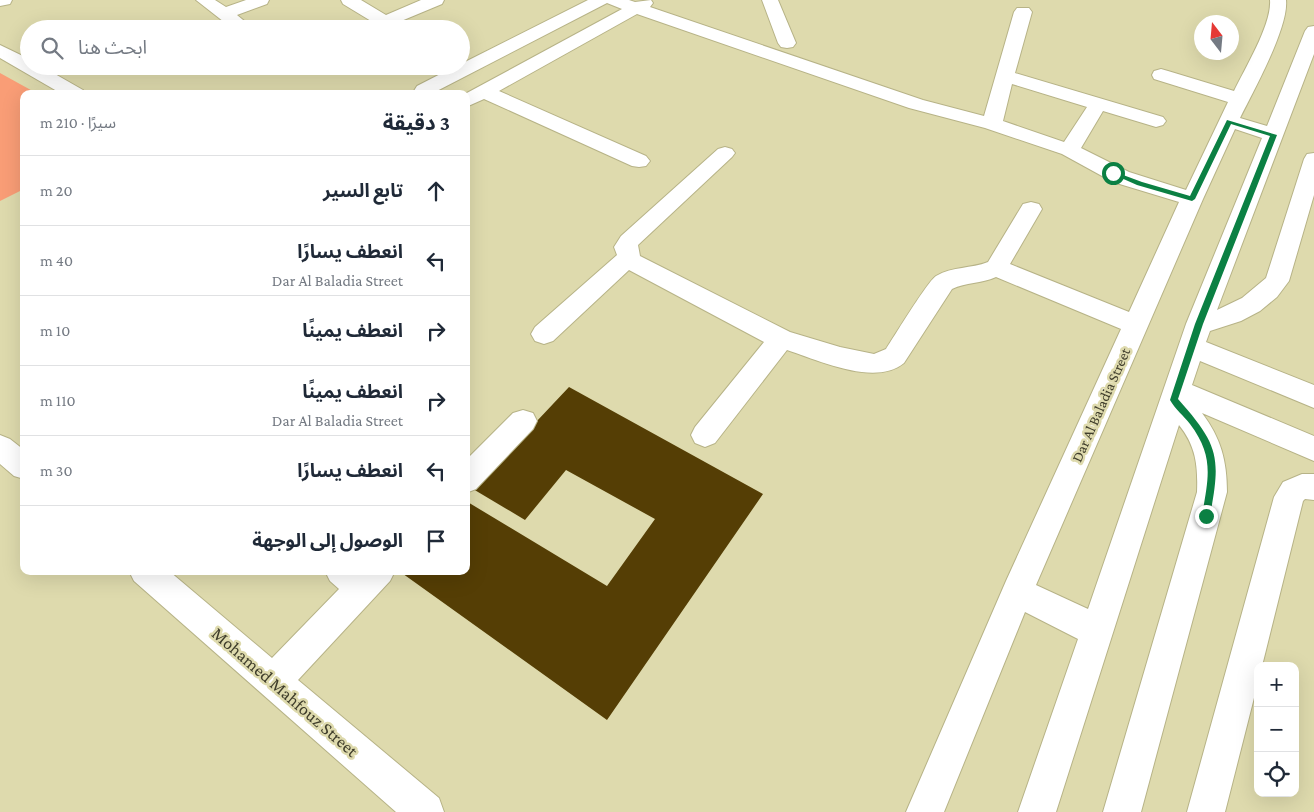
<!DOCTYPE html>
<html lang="ar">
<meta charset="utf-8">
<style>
:root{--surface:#fff;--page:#f2f2f3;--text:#1f2937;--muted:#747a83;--line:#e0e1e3}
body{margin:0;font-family:"Crimson Pro","Noto Sans Arabic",serif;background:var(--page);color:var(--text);direction:rtl}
.controls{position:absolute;right:15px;bottom:15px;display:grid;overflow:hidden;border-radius:10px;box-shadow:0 5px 20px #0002}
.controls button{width:45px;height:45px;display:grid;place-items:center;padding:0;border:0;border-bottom:1px solid var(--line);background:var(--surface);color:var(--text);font:25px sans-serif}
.compass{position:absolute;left:1194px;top:15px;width:45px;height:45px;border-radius:50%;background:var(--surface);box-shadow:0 5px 20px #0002;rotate:344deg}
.stop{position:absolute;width:15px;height:15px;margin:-11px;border:4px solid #0b8043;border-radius:50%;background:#fff}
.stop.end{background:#0b8043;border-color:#fff;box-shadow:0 1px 5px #0008}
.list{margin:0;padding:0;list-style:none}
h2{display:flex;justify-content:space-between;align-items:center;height:65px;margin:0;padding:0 20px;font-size:21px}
h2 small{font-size:16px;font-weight:400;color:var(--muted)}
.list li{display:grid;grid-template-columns:32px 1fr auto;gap:15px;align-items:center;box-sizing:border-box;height:70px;padding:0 20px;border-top:1px solid var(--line)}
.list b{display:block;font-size:19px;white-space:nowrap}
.list p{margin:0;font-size:16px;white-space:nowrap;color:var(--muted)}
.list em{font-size:16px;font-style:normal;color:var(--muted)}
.icon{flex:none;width:28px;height:28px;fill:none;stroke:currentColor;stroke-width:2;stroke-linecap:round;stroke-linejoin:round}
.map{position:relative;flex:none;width:1314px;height:812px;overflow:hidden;direction:ltr}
.search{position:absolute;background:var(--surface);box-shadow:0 5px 20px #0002;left:20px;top:20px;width:450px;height:55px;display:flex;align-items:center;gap:12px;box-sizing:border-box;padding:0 18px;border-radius:28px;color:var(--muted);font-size:19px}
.panel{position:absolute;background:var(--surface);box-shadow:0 5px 20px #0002;left:20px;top:90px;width:450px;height:485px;border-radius:10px;direction:rtl}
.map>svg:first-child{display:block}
</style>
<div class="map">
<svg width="1314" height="812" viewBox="0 0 1314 812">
<rect width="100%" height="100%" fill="#dedaad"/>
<path fill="#f99d76" d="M0,73L38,94H24V189L0,201Z"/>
<path fill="#553e05" d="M569,387L763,494L607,720L399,571H466V501L607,586L655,519L566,470L525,520L473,489Z"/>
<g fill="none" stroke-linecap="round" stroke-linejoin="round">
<defs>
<path id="minor" d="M0,0H12L10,4L0,6Z
M196,0H215L226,7L246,0H269L267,4L237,15L254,29H233Z
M341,0H361L386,15L421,0H444L442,4L382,29H357L360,25L371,21L343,4Z
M588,0H629L635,2L651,0L653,3L650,7L923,100L984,116L1014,12L1017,8H1029L1032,12L1015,73L1163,117L1166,121L1163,125L1156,127L1103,111L1081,148L1129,172L1186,190L1228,102L1154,79L1152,75L1154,71L1161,69L1168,71L1234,91C1245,68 1272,24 1270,0H1286C1289,27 1253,92 1240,118L1267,126L1305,31L1308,27L1314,26V54L1217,310L1242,298L1266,278L1304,159L1307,154L1314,153V195L1289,281L1277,297L1260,311L1241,321L1210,331L1206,342L1314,385V408L1200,361L1192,385L1314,436V461L1202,413C1221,438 1227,461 1227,492L1141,812H1103L1197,492C1198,466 1196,446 1179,425L1056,812H1018L1078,639L1025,612L944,812H906L1006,581L1121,329L996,277C981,284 966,282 952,289L904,363C875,387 818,360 787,350L715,443L705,447L695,443L691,435L695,427L764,342L629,270L553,341L544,344L535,341L531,334L535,327L617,255L614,247L621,236L718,149L725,147L732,149L735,153L732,157L638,245L640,256L790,332L840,347L874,354L886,349C894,337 927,282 936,276C953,266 971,269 988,262L1023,204L1031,202L1039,204L1042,209L1010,264L1129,312L1179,202L1113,182L1062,154L985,128L909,108L637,14L499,91L646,156L650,161L646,166L639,167L632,166L484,99L466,107L465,94L622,9L607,3L431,94H412L417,86L456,66H461V64ZM1012,84L1087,107L1064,142L1003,121ZM1235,129L1262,138L1186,324L1088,609L1036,585L1203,199Z
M762,0H778L796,43L793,47L787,48L781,47L778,43Z
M0,45L29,59V66H41L83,90L85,94H62L0,58Z
M523,410L533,413L537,421L533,429L476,489L466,493V460L513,413Z
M0,435L10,439L24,450V479L14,476L0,464Z
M1302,474H1314V500L1305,499L1303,501L1262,666H1258V682L1225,812H1187L1274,497L1283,482Z
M129,571H169L272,658L339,589L330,581L325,571H395L390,581L298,680L439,798L444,812H396L134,581Z"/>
</defs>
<use href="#minor" stroke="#b7b387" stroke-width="2"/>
<use href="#minor" fill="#fff" fill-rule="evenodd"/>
</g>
<path fill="#0b8043" d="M1227,120L1277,135L1203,324L1178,399C1219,445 1221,457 1210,516L1206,520L1202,516C1208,479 1215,457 1190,424C1184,416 1175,409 1170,400L1195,324L1270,136L1231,124L1195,199L1192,201L1137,185L1110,173L1115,172L1142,182L1190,196Z"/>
<g text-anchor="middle" stroke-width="5" stroke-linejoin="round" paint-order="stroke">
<g font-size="15" fill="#3f3d2b" stroke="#dedaad">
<text transform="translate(1101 405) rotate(-66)" y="5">Dar Al Baladia Street</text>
</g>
<g font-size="18" fill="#3f3d2b" stroke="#dedaad">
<text transform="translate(285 692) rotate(41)" y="6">Mohamed Mahfouz Street</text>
</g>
</g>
</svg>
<div class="controls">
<button>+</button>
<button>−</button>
<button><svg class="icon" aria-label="locate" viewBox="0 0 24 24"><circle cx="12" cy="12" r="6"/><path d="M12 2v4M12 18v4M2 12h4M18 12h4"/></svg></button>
</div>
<svg class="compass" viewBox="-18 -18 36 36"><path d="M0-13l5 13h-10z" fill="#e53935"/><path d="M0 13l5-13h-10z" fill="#747a83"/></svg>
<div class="stop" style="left:1113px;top:173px"></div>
<div class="stop end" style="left:1206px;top:516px"></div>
<div class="search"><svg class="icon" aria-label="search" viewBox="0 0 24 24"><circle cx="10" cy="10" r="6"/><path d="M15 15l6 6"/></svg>ابحث هنا</div>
<section class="panel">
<h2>3 دقيقة<small>سيرًا · 210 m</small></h2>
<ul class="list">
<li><svg class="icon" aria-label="ahead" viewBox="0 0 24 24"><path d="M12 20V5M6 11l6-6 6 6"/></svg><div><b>تابع السير</b></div><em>20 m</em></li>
<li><svg class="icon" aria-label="left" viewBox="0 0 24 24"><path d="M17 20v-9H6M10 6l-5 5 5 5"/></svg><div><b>انعطف يسارًا</b><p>Dar Al Baladia Street</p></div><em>40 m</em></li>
<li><svg class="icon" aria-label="right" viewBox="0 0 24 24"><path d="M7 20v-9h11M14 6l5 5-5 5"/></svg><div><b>انعطف يمينًا</b></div><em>10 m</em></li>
<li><svg class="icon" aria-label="right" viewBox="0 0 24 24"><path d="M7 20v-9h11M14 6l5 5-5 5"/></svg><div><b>انعطف يمينًا</b><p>Dar Al Baladia Street</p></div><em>110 m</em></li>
<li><svg class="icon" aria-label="left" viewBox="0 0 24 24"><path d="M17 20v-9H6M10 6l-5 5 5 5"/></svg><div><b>انعطف يسارًا</b></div><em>30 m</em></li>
<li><svg class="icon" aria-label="arrive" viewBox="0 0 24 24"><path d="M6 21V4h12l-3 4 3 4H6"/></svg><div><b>الوصول إلى الوجهة</b></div></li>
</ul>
</section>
</div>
